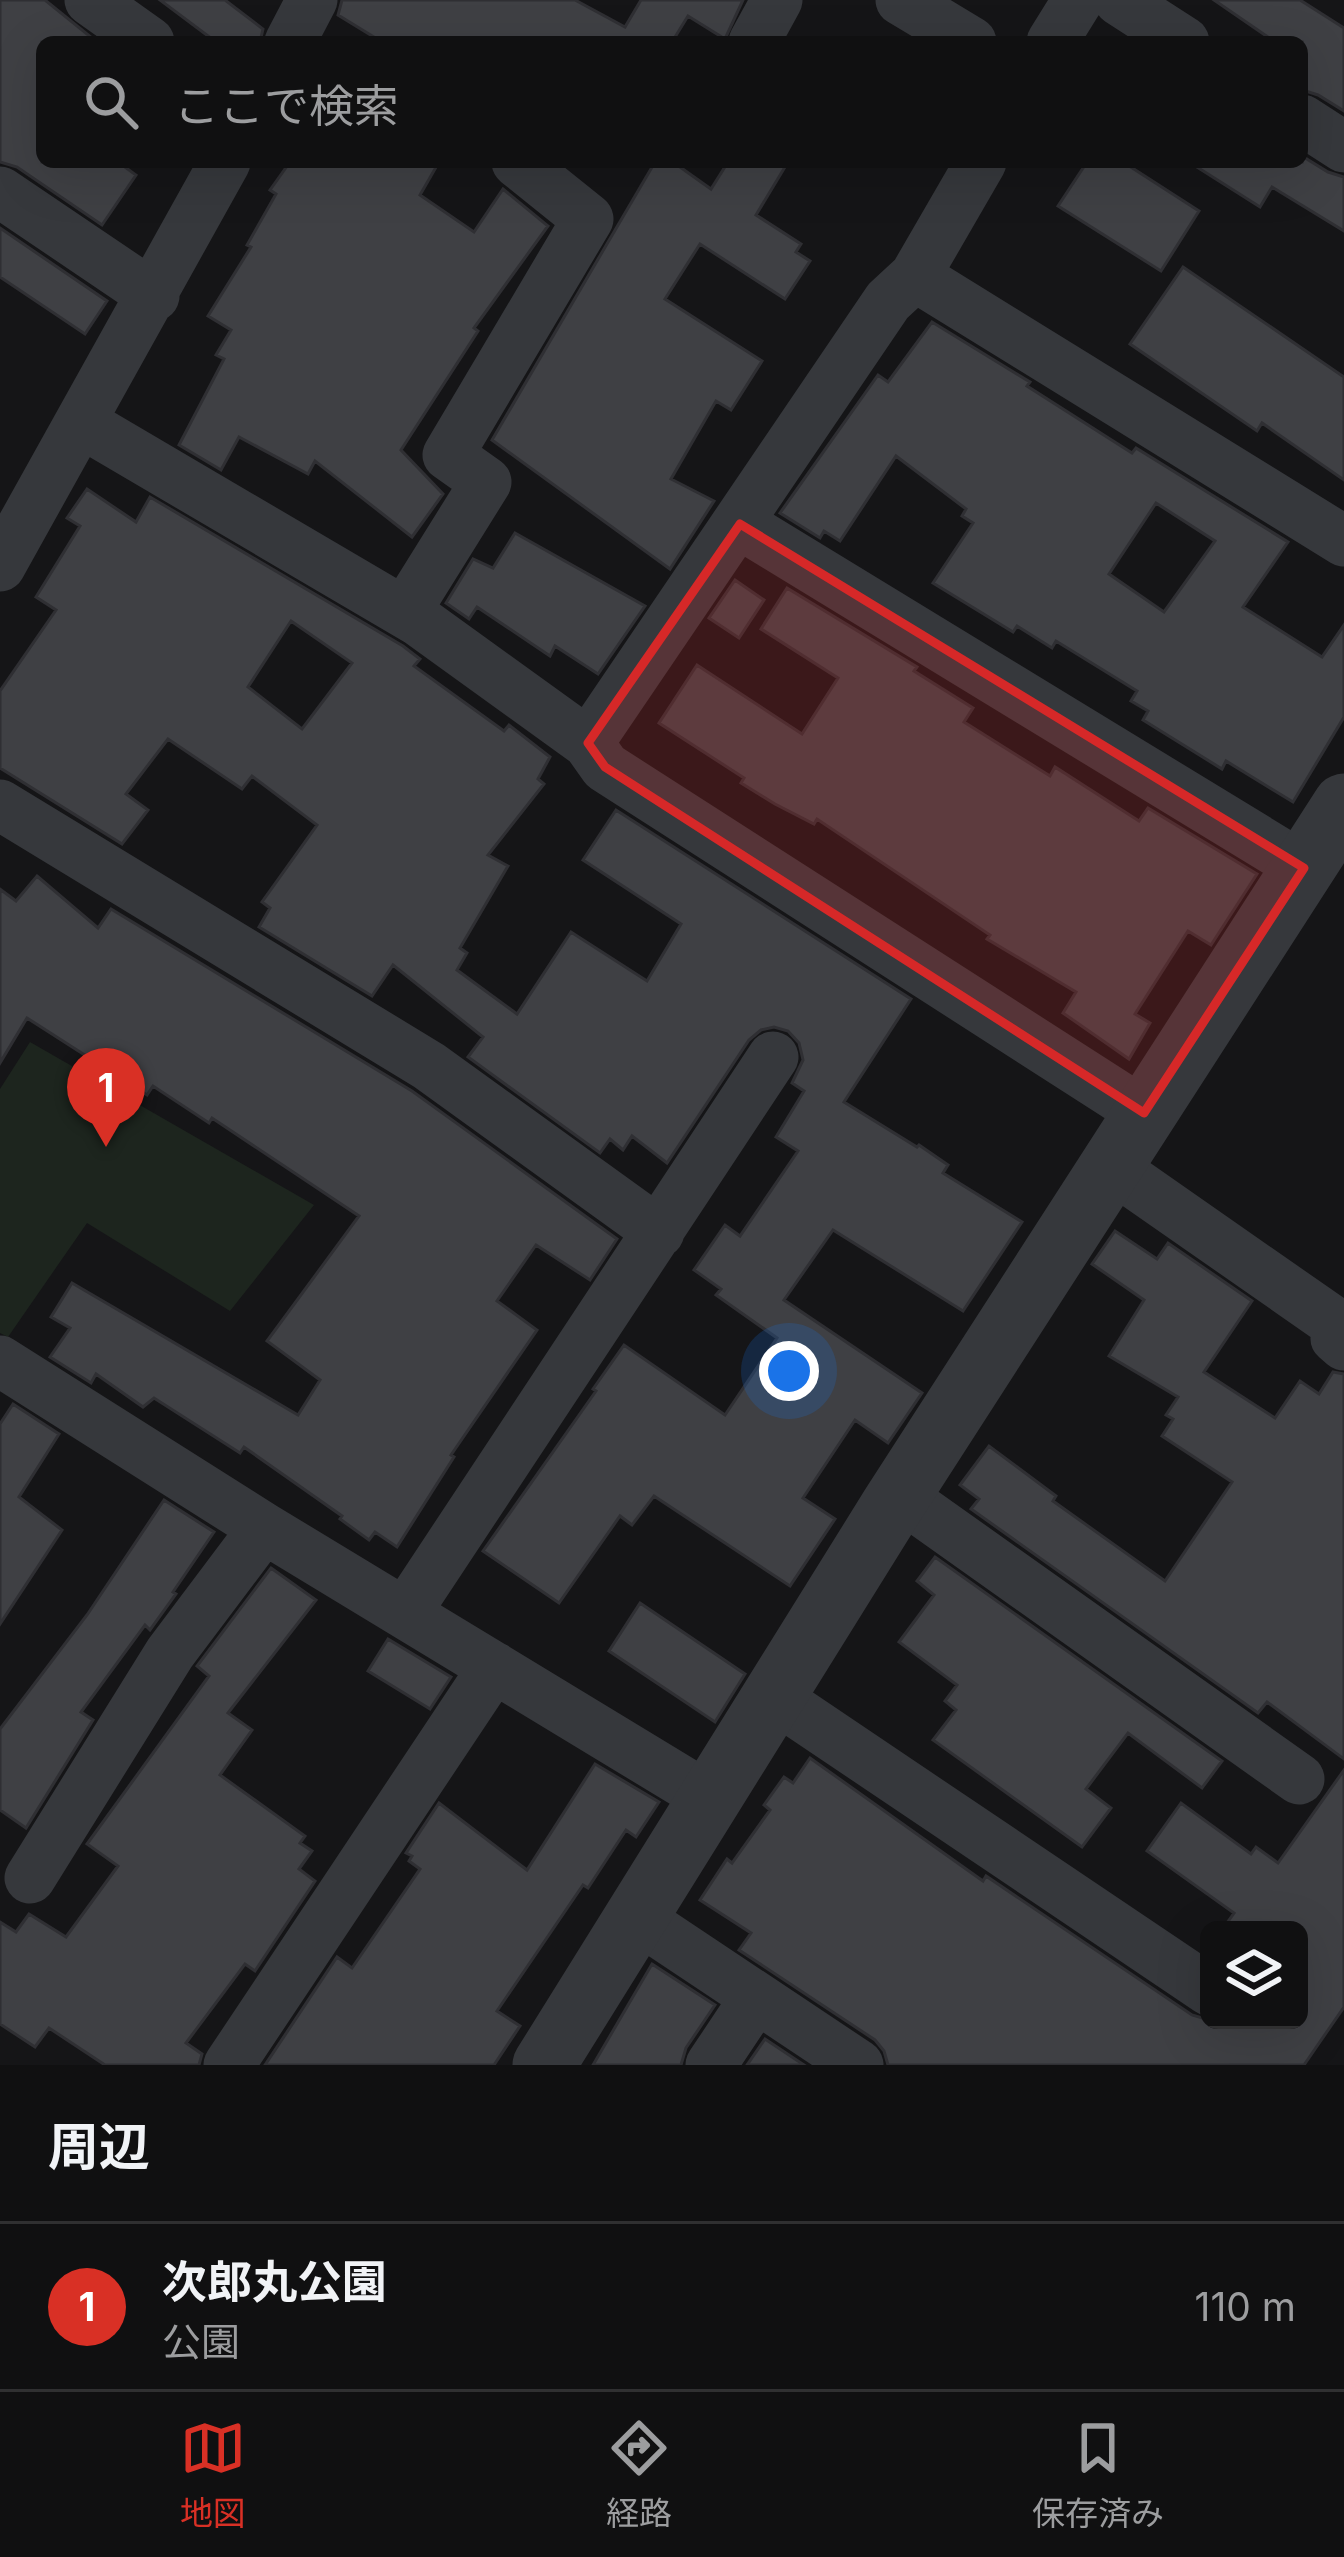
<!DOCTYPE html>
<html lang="ja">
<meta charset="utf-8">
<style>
:root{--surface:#101011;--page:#19191a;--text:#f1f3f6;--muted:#9c9d9f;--line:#303031;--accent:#d93025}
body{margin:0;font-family:Inter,"Noto Sans JP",sans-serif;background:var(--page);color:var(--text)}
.controls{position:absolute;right:36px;bottom:36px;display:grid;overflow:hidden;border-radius:18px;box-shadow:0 12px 48px #0002}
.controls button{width:108px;height:108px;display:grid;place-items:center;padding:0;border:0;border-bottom:3px solid var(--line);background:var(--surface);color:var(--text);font:60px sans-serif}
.you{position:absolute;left:789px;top:1371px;width:42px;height:42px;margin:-30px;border:9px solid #fff;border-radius:50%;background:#1a73e8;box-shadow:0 0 0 18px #1a73e833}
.badge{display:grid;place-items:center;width:78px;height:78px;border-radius:50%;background:var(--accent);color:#fff;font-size:39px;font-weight:700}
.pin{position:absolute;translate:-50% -99px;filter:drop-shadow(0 3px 6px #0008)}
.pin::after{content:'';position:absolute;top:63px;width:42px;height:36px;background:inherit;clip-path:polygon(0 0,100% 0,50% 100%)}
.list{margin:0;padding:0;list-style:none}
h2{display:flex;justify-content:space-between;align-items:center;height:156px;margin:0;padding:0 48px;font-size:51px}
h2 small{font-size:39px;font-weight:400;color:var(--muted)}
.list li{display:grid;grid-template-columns:78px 1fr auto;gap:36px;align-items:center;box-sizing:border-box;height:168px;padding:0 48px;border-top:3px solid var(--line)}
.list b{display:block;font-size:45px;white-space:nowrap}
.list p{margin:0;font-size:39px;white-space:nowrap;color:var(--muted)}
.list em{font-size:39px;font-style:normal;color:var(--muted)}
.icon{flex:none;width:66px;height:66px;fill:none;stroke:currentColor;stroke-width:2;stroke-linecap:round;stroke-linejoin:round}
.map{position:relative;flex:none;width:1344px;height:2065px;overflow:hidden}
.search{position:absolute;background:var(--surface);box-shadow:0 12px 48px #0002;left:36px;right:36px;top:36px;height:132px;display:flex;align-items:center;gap:30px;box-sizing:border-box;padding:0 42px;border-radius:18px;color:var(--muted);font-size:45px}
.sheet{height:324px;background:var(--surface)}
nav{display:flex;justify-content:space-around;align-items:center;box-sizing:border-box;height:168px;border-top:3px solid var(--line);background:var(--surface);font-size:33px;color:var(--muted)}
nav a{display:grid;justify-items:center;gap:6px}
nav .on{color:var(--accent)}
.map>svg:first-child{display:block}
</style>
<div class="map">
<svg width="1344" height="2065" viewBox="0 0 1344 2065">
<rect width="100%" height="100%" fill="#151517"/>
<path fill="#1d251e" d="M30,1042L314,1205L230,1311L87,1223L8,1337L0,1333V1089Z"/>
<path fill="#3f4044" stroke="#2f2f33" stroke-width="3" fill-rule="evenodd" d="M0,0H45L97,42H42V162H118L136,175L102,225L17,167L0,162Z
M160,0H225L263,29L260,42H216Z
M342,0H575L625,27L641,0H743L725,39L688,16L672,42H382L338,15Z
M1214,0H1300L1344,28V111L1318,95L1302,90V42H1275Z
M1302,156L1328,172L1344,177V231L1272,187L1260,207L1189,162H1302Z
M290,162H439L420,195L474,232L503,189L548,226L474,328L478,331L401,450L443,494L412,537L315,461L308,474L239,437L221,470L179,445L224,359L216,355L231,330L208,316L251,247L247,245L276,194L270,190Z
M655,162H673L711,189L728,162H788L756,215L801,244L796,252L810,261L785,299L700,244L665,299L762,361L731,410L716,401L671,479L714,501L670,569L492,440Z
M1087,162H1123L1199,211L1161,271L1058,206Z
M0,228L107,301L85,334L0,277Z
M1183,267L1344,377V480L1262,423L1257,431L1130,344Z
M932,322L1030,382L1027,386L1132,453L1136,448L1288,542L1243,607L1322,657L1344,625V717L1293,802L1226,761L1222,769L1143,720L1148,711L1131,701L1137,691L1056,641L1052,648L1017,626L1013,632L933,583L973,523L962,516L966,509L896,456L840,541L824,531L820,538L780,513L878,375L888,382ZM1156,503L1215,541L1164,612L1109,574Z
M87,489L136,522L150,497L403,646L420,659L414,666L504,731L509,725L550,757L538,779L544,784L488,855L508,866L460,948L467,953L457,970L517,1014L571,932L647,981L681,924L583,860L616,810L911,999L844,1102L917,1147L919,1145L948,1165L943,1173L1022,1222L963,1311L833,1230L784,1300L922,1393L888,1443L855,1420L803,1498L835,1519L790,1586L654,1496L632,1525L620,1516L559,1603L483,1551L596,1391L593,1389L624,1345L725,1415L777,1338L716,1295L721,1289L694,1270L725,1225L740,1236L798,1151L776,1137L804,1091L792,1083L803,1060L799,1043L788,1031L774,1027L761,1030L749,1040L667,1163L632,1136L623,1150L610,1139L600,1153L468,1057L483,1037L393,965L372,996L259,927L270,908L262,902L317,825L252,776L242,789L168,739L126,794L148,810L122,844L0,768V691L56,610L36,597L80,526L67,518ZM291,621L352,663L302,729L248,687Z
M515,533L645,606L598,674L555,646L550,656L477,607L469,619L446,603L473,559L493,568Z
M735,580L764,600L739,638L709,618Z
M787,588L917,667L914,671L973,708L964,722L1050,776L1055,767L1139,821L1148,808L1257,874L1211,945L1188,931L1135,1014L1150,1023L1129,1059L1063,1013L1076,992L987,939L990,935L817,819L814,824L775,804L741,783L744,778L659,723L697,665L802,734L838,678L761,629Z
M37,876L98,928L111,909L412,1091L617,1239L590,1280L536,1245L497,1301L537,1330L451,1455L454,1457L397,1547L375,1532L369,1540L340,1519L342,1516L244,1447L240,1453L154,1398L143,1407L96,1374L91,1383L50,1357L70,1328L51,1317L72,1283L298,1415L320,1380L267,1341L359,1216L212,1118L209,1123L153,1086L147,1095L27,1018L0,1063V889L16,901Z
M1115,1231L1157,1259L1168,1243L1252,1301L1204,1372L1275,1418L1300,1381L1319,1394L1333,1372L1344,1374V1759L1267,1702L1258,1713L971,1509L979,1499L960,1485L989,1446L1056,1496L1053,1501L1165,1581L1232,1482L1162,1436L1173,1419L1166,1415L1178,1397L1109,1356L1144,1300L1092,1264Z
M13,1404L59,1434L19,1497L62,1530L0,1624V1424Z
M164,1500L214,1532L173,1592L176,1594L150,1630L145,1625L81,1712L93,1720L26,1828L0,1810V1729L87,1615Z
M935,1557L1222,1761L1202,1788L1128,1733L1086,1789L1111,1808L1082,1847L933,1740L956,1710L945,1701L957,1685L899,1642L934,1595L917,1581Z
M271,1568L316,1600L228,1713L252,1730L220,1775L305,1836L300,1843L312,1851L299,1869L315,1881L255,1971L245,1964L186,2043L202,2054L199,2065H105L49,2028L35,2047L0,2024V1922L16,1932L29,1914L66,1937L118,1866L87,1844L209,1676L197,1666Z
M640,1603L745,1674L715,1722L609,1651Z
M388,1639L451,1677L430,1709L368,1671Z
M810,1758L983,1881L986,1876L1192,2015L1209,2020H1299V1930H1222L1234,1913L1147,1851L1181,1803L1251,1854L1256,1847L1278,1863L1344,1770V2007L1304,2065H888L884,2051L875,2040L739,1950L751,1933L700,1900L727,1859L732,1863L770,1810L764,1805L784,1777L793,1783Z
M595,1764L659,1802L636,1837L626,1830L588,1888L583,1885L497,2011L520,2026L494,2065H265L337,1957L352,1968L420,1869L409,1861L412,1856L406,1853L439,1803L527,1870Z
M652,1964L715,2005L686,2048L681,2065H593Z
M765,2039L804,2065H747Z"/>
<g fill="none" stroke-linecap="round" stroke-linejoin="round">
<path stroke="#36383c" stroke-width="51" d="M90,0L149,42
M901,0L971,42
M1119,0L1184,42
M290,42L312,0
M754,42L777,0
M1052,42L1078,0
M1302,120L1344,147
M0,192L154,296
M915,276L1344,541
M82,423L419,621L588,743L605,767L1144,1113
M740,524L1304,868
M0,566L225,162
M405,612L486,482L448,455L588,219L517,162
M588,743L888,301L915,276L981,162
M0,805L429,1066L659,1232
M1110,1166L1338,1325L1336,1338L1344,1345
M0,1361L264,1528L711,1799
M899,1495L1299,1779
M406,1612L773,1057
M774,1697L1209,1990
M30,1878L170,1653L264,1528
M636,1917L858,2065
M229,2065L494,1667
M711,2065L755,1999"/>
<path stroke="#36383c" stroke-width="63" d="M544,2065L892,1506L1344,805"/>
</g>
<path fill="#d62828" fill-opacity="0.2" stroke="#d62828" stroke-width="9" stroke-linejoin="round" d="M740,524L1304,868L1144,1113L605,767L588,743Z"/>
</svg>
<div class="controls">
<button><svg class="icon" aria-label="layers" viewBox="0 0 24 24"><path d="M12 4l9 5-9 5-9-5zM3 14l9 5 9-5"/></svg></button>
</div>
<div class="you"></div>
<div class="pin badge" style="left:106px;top:1147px">1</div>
<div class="search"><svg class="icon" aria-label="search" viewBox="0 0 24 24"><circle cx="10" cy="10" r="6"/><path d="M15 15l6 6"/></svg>ここで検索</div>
</div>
<section class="sheet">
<h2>周辺<small></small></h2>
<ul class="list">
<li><span class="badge">1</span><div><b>次郎丸公園</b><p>公園</p></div><em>110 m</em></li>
</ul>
</section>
<nav>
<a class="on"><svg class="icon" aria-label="map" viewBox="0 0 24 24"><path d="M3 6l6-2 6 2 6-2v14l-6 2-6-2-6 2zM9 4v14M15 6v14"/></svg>地図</a>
<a><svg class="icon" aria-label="directions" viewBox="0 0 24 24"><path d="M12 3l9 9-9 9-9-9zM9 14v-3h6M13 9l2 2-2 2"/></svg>経路</a>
<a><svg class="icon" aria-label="saved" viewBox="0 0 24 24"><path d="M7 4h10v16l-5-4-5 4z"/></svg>保存済み</a>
</nav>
